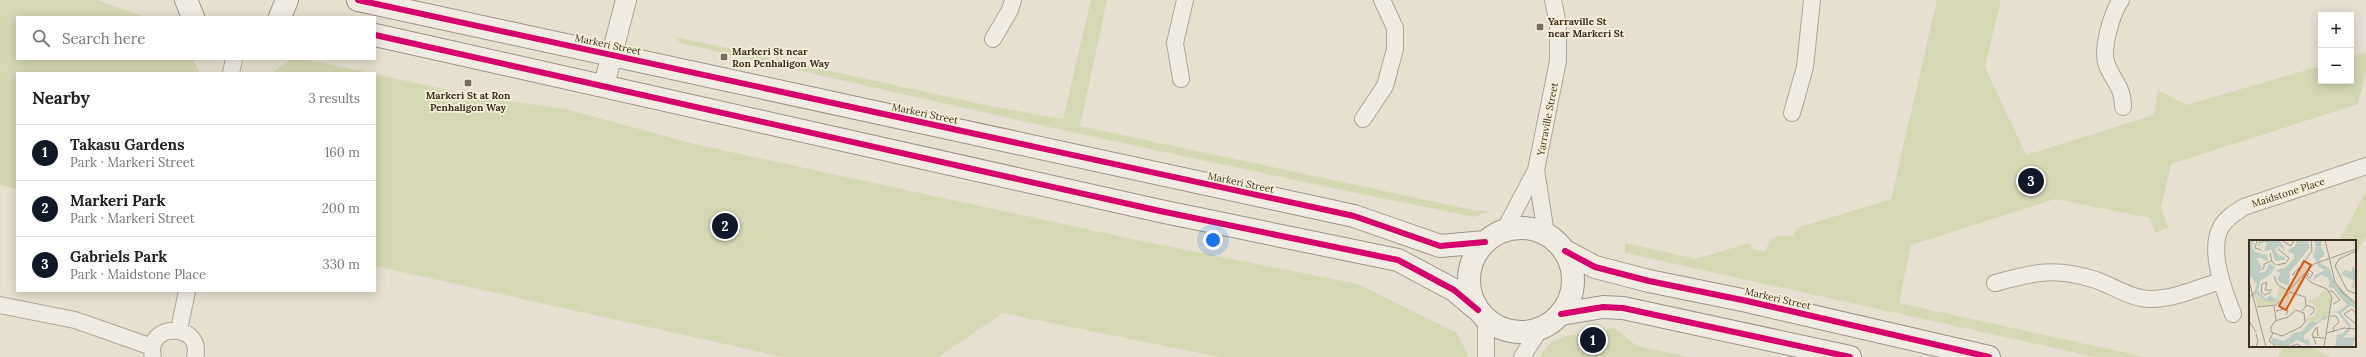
<!DOCTYPE html>
<meta charset="utf-8">
<style>
:root{--surface:#fff;--page:#f6f6f6;--text:#222;--muted:#767676;--line:#e0e0e0;--accent:#111827}
body{margin:0;font-family:Lora,serif;background:var(--page);color:var(--text)}
.controls{position:absolute;right:12px;top:12px;display:grid;overflow:hidden;border-radius:0px;box-shadow:0 2px 10px #0003}
.controls button{width:36px;height:36px;display:grid;place-items:center;padding:0;border:0;border-bottom:1px solid var(--line);background:var(--surface);color:var(--text);font:20px sans-serif}
.you{position:absolute;left:1213px;top:240px;width:14px;height:14px;margin:-10px;border:3px solid #fff;border-radius:50%;background:#1a73e8;box-shadow:0 0 0 6px #1a73e833}
.badge{display:grid;place-items:center;width:26px;height:26px;border-radius:50%;background:var(--accent);color:#fff;font-size:13px;font-weight:700}
.pin{position:absolute;translate:-50% -50%;border:2px solid #fff;box-shadow:0 1px 4px #0006}
.list{margin:0;padding:0;list-style:none}
h2{display:flex;justify-content:space-between;align-items:center;height:52px;margin:0;padding:0 16px;font-size:17px}
h2 small{font-size:13px;font-weight:400;color:var(--muted)}
.list li{display:grid;grid-template-columns:26px 1fr auto;gap:12px;align-items:center;box-sizing:border-box;height:56px;padding:0 16px;border-top:1px solid var(--line)}
.list b{display:block;font-size:15px;white-space:nowrap}
.list p{margin:0;font-size:13px;white-space:nowrap;color:var(--muted)}
.list em{font-size:13px;font-style:normal;color:var(--muted)}
.icon{flex:none;width:22px;height:22px;fill:none;stroke:currentColor;stroke-width:2;stroke-linecap:round;stroke-linejoin:round}
.map{position:relative;flex:none;width:2366px;height:357px;overflow:hidden}
.search{position:absolute;background:var(--surface);box-shadow:0 2px 10px #0003;left:16px;top:16px;width:360px;height:44px;display:flex;align-items:center;gap:10px;box-sizing:border-box;padding:0 14px;border-radius:0px;color:var(--muted);font-size:15px}
.panel{position:absolute;background:var(--surface);box-shadow:0 2px 10px #0003;left:16px;top:72px;width:360px;height:220px;border-radius:0px}
.map>svg:first-child{display:block}
</style>
<div class="map">
<svg width="2366" height="357" viewBox="0 0 2366 357">
<rect width="100%" height="100%" fill="#e7e0d1"/>
<path fill="#d6d7b3" d="M0,0H98L144,17H17V59H193L200,73H17V189L0,185Z
M1091,0H1107L1080,126L1473,210L1490,211L1474,217C1209,163 944,105 680,43L676,37L990,106L1063,119Z
M1937,0H2001L1985,67L2026,155L2154,115L2158,90L2186,105L2321,66V81H2351V57L2366,53V71L2358,104L2171,164L2161,207L2168,228L2155,233L2150,218L2055,199L1911,245L1899,303L2145,357H2095L1625,253V243L1696,259L1749,243L1752,249L1765,252L1770,239L1777,236H1793L1797,228L1891,199Z
M291,59H303L371,73H272Z
M375,74L479,97L565,109L694,144L1132,239L1358,284L1457,333L1469,357H1219L1003,313L938,357H783L375,266Z
M2366,191V237L2355,255V241H2339Z
M1614,328L1637,346L1690,357H1539L1550,343L1566,336Z
M2284,346H2315L2314,349L2330,357H2278Z"/>
<g fill="none" stroke-linecap="round" stroke-linejoin="round">
<defs>
<path id="minor" d="M2121,0C2112,12 2102,48 2106,62C2112,81 2123,85 2123,107
M993,39L1010,10L1013,0
M231,73L234,59
M1181,79L1175,43L1185,0
M1792,113L1805,67L1812,0
M1363,119L1385,86L1395,49V28L1382,0
M1536,170L1546,234
M1504,231L1536,170L1558,61V24L1553,0
M1995,283C2034,272 2055,267 2096,280C2113,286 2132,299 2150,299C2174,299 2198,288 2220,281
M0,305L75,320L152,347
M2233,314C2224,291 2208,251 2221,227C2226,218 2236,212 2244,207L2366,166
M1486,319V357
M179,330L187,291
M153,357C144,322 204,322 195,357
M1522,357L1540,329"/>
<path id="tertiary" d="M604,85L626,0"/>
<path id="secondary" d="M186,0L193,17
M358,0L1354,216L1440,246L1485,242
M280,17L287,0
M375,35L1160,211L1398,260L1454,290L1478,310
M1469 280a52 52 0 1 1 104 0a52 52 0 1 1-104 0Z
M1565,251L1595,267L1649,281L1747,301L1989,357
M1561,314L1603,307L1623,308L1850,357"/>
</defs>
<use href="#minor" stroke="#ada599" stroke-width="18"/>
<use href="#tertiary" stroke="#ada599" stroke-width="22"/>
<use href="#secondary" stroke="#9c958a" stroke-width="24"/>
<use href="#minor" stroke="#efebe3" stroke-width="16"/>
<use href="#tertiary" stroke="#efebe3" stroke-width="20"/>
<use href="#secondary" stroke="#efebe3" stroke-width="22"/>
<defs>
<path id="cycleway" d="M358,0L1354,216L1440,246L1485,242
M375,35L1160,211L1398,260L1454,290L1478,310
M1565,251L1595,267L1649,281L1747,301L1989,357
M1561,314L1603,307L1623,308L1850,357"/>
</defs>
<use href="#cycleway" stroke="#f7eed8" stroke-width="8"/>
<use href="#cycleway" stroke="#d6006c" stroke-width="6"/>
</g>
<g fill="#786c5e" stroke="#f7eed8" stroke-width="1.5">
<rect x="1536" y="23" width="8" height="8" rx="2"/>
<rect x="720" y="53" width="8" height="8" rx="2"/>
<rect x="464" y="79" width="8" height="8" rx="2"/>
</g>
<g text-anchor="middle" stroke-width="3.5" stroke-linejoin="round" paint-order="stroke">
<g font-size="10" font-weight="bold" fill="#3d2e20" stroke="#f7eed8" text-anchor="start">
<text x="1548" y="25">Yarraville St<tspan x="1548" dy="12">near Markeri St</tspan></text>
<text x="732" y="55">Markeri St near<tspan x="732" dy="12">Ron Penhaligon Way</tspan></text>
<text x="468" y="99" text-anchor="middle">Markeri St at Ron<tspan x="468" dy="12">Penhaligon Way</tspan></text>
</g>
<g font-size="10" fill="#3d2e20" stroke="#f7eed8">
<text transform="translate(608 44) rotate(12)" y="4">Markeri Street</text>
<text transform="translate(925 113) rotate(12)" y="4">Markeri Street</text>
<text transform="translate(1547 119) rotate(-79)" y="4">Yarraville Street</text>
<text transform="translate(1241 182) rotate(12)" y="4">Markeri Street</text>
<text transform="translate(2288 192) rotate(-18)" y="4">Maidstone Place</text>
<text transform="translate(1778 298) rotate(13)" y="4">Markeri Street</text>
</g>
</g>
<g transform="translate(2249 240)">
<rect width="107" height="107" fill="#e7e0d1"/>
<path d="M30,47L37,49L39,52L28,64L9,66L5,54L17,61L27,60ZM76,49L82,57L80,79L72,78L65,82L56,81L60,76L61,78L65,76L68,71L66,65L57,61L69,57Z" fill="#d6d7b3"/>
<path d="M0,0H5L3,8L6,12L18,15L19,20L17,21L13,18H7L13,27L10,33L17,31L20,23L26,27L22,34L12,40L9,51L17,59L21,55L26,59L30,57L26,61H17L7,54L0,59V56L6,51L7,43L0,34ZM11,0H31L36,10L30,6L26,9L29,15L36,17V20L26,21L23,10L15,11L18,3L15,2L8,7ZM48,0H58L61,7L41,32L40,46L30,42L28,38L32,34L27,30L36,28L45,18V14L38,11L46,6ZM65,0H73L72,7L76,14L71,19V23L80,28L85,41L107,64V68L101,66L92,73L102,86L101,90L94,98L107,97L103,107L86,106L88,95L93,94L100,87L89,73L81,72L77,75L78,79L73,80L55,95V99L60,100L61,106L48,100L38,107H31L22,102L23,98L35,101L45,93L53,91L61,82H68L80,72L90,71L98,65L84,48L79,47L81,42L78,37L72,35L63,41L66,35L76,30L70,27L64,16L67,6ZM103,26L107,30L105,49L102,47L105,41L92,34L96,30L103,32Z" fill="#bcccc2"/>
<path fill="none" stroke="#a3998a" stroke-width="1" d="M8,0L6,8L12,10M76,0L86,42L94,53L107,63M34,1L42,6L45,0M107,11L90,19L86,26L98,50L107,54M21,13L23,22L27,25M53,24L63,11L62,0M28,25L37,23L40,18L29,9M12,30L15,28V24L22,21M46,33L43,35L53,25M60,33L58,36L61,38L64,33L60,30M54,35L63,43L78,49L83,57L75,107M25,36L28,44L39,51M0,41L17,107M18,42L13,44L12,52L16,55L22,52M18,43L16,50H23M40,50L65,24L107,9M80,51H83L91,60L84,64M41,52L56,57L57,66L53,71M57,65L65,68V72L61,75M25,66L27,80M8,67L27,65L42,51M47,70L55,73L56,82L52,87L33,96L22,92V87L26,81L39,77ZM27,71L35,69L39,71L37,75M107,74L103,69L95,74L107,84M81,76H87L90,82L84,88L85,92M0,81L7,92M24,93L20,101L28,107M78,93L95,88L107,89M63,97L75,98M67,104L63,94L68,87L69,96M7,107L9,101L7,94M41,107L48,104L53,107"/>
<path fill="#d7550e" fill-opacity="0.15" stroke="#d7550e" stroke-width="2" d="M55,21L62,25L37,70L30,66Z"/>
<rect width="107" height="107" fill="none" stroke="#3d2e20" stroke-width="2"/>
</g>
</svg>
<div class="controls">
<button>+</button>
<button>−</button>
</div>
<div class="you"></div>
<div class="pin badge" style="left:1593px;top:340px">1</div>
<div class="pin badge" style="left:725px;top:226px">2</div>
<div class="pin badge" style="left:2031px;top:181px">3</div>
<div class="search"><svg class="icon" aria-label="search" viewBox="0 0 24 24"><circle cx="10" cy="10" r="6"/><path d="M15 15l6 6"/></svg>Search here</div>
<section class="panel">
<h2>Nearby<small>3 results</small></h2>
<ul class="list">
<li><span class="badge">1</span><div><b>Takasu Gardens</b><p>Park · Markeri Street</p></div><em>160 m</em></li>
<li><span class="badge">2</span><div><b>Markeri Park</b><p>Park · Markeri Street</p></div><em>200 m</em></li>
<li><span class="badge">3</span><div><b>Gabriels Park</b><p>Park · Maidstone Place</p></div><em>330 m</em></li>
</ul>
</section>
</div>
